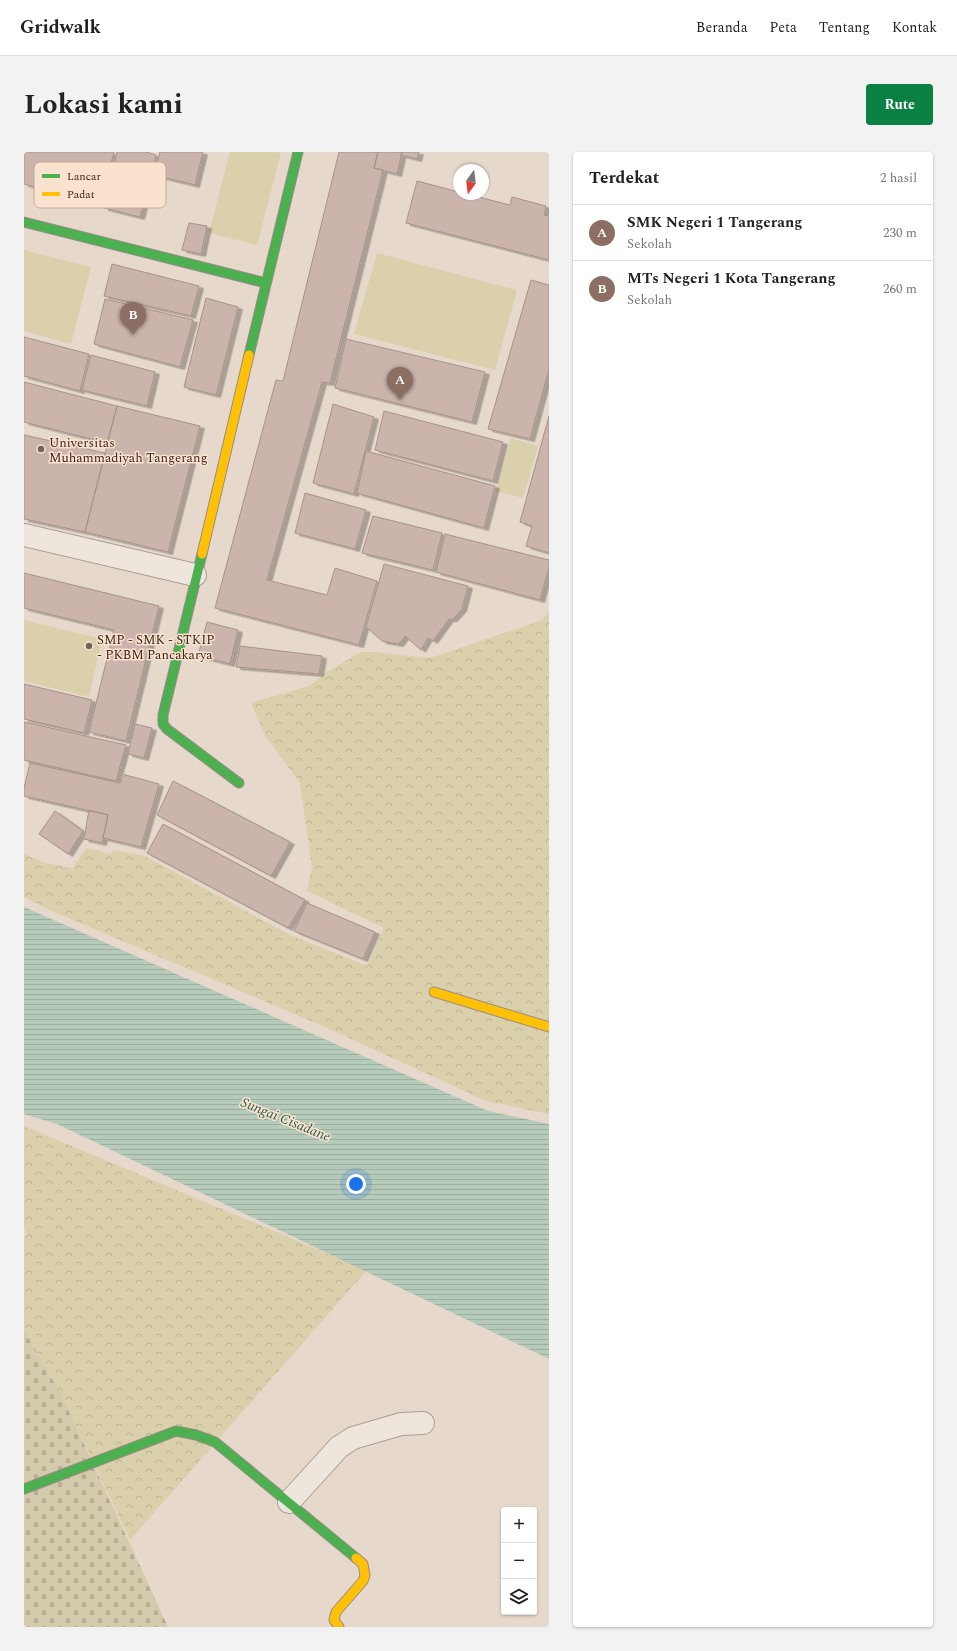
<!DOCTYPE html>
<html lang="id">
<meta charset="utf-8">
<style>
:root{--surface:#fff;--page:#f2f2f2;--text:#222;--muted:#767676;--line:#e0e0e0;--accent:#0b8043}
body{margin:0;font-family:Spectral,serif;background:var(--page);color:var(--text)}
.controls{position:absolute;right:12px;bottom:12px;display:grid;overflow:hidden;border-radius:4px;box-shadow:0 1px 3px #0004}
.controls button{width:36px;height:36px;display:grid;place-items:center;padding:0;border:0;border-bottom:1px solid var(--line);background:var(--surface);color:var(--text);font:20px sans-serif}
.compass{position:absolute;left:429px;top:12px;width:36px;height:36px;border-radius:50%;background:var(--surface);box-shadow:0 1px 3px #0004;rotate:194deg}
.you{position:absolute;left:332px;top:1032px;width:14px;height:14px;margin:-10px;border:3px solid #fff;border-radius:50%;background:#1a73e8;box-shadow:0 0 0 6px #1a73e833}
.badge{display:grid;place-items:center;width:26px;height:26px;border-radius:50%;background:var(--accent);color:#fff;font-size:13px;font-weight:700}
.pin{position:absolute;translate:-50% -33px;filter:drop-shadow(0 1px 2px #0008)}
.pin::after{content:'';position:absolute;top:21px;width:14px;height:12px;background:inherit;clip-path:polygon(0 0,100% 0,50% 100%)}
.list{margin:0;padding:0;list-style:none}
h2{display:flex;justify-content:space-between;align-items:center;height:52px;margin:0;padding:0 16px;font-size:17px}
h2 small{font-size:13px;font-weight:400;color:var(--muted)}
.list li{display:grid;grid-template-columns:26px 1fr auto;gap:12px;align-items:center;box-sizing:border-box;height:56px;padding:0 16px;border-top:1px solid var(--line)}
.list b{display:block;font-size:15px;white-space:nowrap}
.list p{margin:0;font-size:13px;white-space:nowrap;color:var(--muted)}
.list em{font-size:13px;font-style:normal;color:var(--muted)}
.icon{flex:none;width:22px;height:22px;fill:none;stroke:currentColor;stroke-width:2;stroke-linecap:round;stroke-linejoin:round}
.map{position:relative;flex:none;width:525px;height:1475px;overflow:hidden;border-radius:4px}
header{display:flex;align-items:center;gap:24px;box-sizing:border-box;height:56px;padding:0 20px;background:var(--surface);border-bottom:1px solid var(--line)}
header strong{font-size:19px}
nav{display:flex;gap:22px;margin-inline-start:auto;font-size:14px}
.intro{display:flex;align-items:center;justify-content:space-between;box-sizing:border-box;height:96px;padding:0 24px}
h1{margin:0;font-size:28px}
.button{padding:10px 18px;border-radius:4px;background:var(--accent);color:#fff;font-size:14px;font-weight:700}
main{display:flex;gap:24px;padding:0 24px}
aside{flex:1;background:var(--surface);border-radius:4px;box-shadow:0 1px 3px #0004}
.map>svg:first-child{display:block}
</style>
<header>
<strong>Gridwalk</strong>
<nav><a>Beranda</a><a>Peta</a><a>Tentang</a><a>Kontak</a></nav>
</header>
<div class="intro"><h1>Lokasi kami</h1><a class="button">Rute</a></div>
<main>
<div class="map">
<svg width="525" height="1475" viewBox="0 0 525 1475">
<defs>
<pattern id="forest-crowns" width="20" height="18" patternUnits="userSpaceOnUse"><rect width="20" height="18" fill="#dad0ac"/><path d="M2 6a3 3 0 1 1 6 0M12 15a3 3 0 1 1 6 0" fill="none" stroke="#bcb293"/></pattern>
<pattern id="cemetery-stones" width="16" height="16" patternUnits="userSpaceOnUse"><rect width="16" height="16" fill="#d4caac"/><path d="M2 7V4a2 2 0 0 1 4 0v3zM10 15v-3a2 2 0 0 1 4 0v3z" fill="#b7ad93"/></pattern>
<pattern id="water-rules" width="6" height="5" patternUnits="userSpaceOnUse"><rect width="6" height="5" fill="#b6caba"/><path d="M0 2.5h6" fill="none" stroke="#9dad9f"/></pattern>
<filter id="shadow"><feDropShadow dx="4.5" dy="2.5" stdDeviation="0" flood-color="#0004"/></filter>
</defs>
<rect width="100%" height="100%" fill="#e6d8cb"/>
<path fill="url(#forest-crowns)" d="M525,461V962L462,949L301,875L23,757L0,745V702L20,711L49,716L62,696L87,702L88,698L121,704L264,782L343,814L360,776L283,739L288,715L276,631L242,585L227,551L285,534L301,521L337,500H351L406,506L516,469Z
M0,974L343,1118L106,1388L37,1242L0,1178V1086L3,1083L0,1075Z"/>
<path fill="url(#cemetery-stones)" d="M0,1178L37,1242L144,1475H0Z"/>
<path fill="#dad0ac" d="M206,0H251L257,1L233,93L185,81Z
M0,98L67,115L47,192L0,179Z
M353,101L493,138L471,218L330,182Z
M487,286L514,294L499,346L472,339Z
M0,468L78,487L65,545L0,529Z"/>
<path fill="url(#water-rules)" d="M0,755L464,959L525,972V1207L33,972L0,962Z"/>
<path fill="#cab4ab" stroke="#a7928a" filter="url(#shadow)" d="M0,0H90L82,29L80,28L73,51L0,32Z
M93,0H122L132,3L116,65L80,56Z
M136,0H179L171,33L130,23Z
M315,0H354L350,16L359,18L306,231L298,230L243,428L303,443L311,416L353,429L335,493L191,456L252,228L259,229Z
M354,0H378L373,22L350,16Z
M378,0H395L393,7L377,3Z
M393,29L435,40V42H443L486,53L488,45L522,54L520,63L525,64V108L382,71Z
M165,71L183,74L177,102L158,98Z
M88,112L175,134L167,164L80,144Z
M507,128L525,133V217L506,287L464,277Z
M182,146L214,155L192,243L160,235Z
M81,147L169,168L156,215L70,192Z
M0,185L65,202L56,239L0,224Z
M322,187L461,220L448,270L311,236Z
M67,203L131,220L123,254L58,238Z
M0,230L93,254L83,291L0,270Z
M309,252L350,265L330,342L289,331Z
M93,254L176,274L144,400L61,380Z
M360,259L479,290L469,329L351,298Z
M525,264V401L502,394L508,374L496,370Z
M0,283L81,301L61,380L0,367Z
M342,299L471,334L460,376L333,341Z
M281,341L342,358L331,397L271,381Z
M349,364L418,381L409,418L338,401Z
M421,382L525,408V415L516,448L412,420Z
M360,412L444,434L438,457L429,467H425L409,489L404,486L397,498L381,484L375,492L358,489L342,475Z
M0,421L135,454L102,589L65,580L90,478L0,456Z
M183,470L214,478L206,512L174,504Z
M216,494L298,504L295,522L212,515Z
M0,532L68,548L60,581L0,567Z
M0,570L102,593L92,629L0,608Z
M111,572L128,576L120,606L104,602Z
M6,611L96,631L98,622L135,632L117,695L79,686L84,663L0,644V636Z
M149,629L266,690L247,724L133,663Z
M65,658L84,663L78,691L60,687Z
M31,659L59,679L44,702L15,682Z
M139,672L281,748L264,776L123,701Z
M283,751L351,780L339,807L270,779Z"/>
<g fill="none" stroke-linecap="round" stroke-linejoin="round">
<defs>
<path id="street" d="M0,383L171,423
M265,1350L315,1295L329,1286L377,1272L399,1271"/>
<path id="fast" d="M0,70L242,131
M225,203L274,0
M178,402L139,563V572L143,577L215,631
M0,1337L152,1279L172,1283L191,1290L332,1406"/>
<path id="slow" d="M178,402L225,203
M410,840L525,875
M315,1475L310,1468L312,1460L339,1429L341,1423L339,1412L332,1406"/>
</defs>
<use href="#street" stroke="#ab9d94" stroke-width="24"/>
<use href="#fast" stroke="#9b8d84" stroke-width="11"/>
<use href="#slow" stroke="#9b8d84" stroke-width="11"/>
<use href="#street" stroke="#eee5dd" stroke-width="22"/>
<use href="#fast" stroke="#4caf50" stroke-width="9"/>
<use href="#slow" stroke="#ffc107" stroke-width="9"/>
</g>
<g fill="#776259" stroke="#f9e3cf" stroke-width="1.5">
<circle cx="17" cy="297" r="4"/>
<circle cx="65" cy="494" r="4"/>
</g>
<g text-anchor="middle" stroke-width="3" stroke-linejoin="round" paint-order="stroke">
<g font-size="13" fill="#3b231b" stroke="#f9e3cf" text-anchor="start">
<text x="25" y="295">Universitas<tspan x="25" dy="15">Muhammadiyah Tangerang</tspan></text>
<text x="73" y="492">SMP - SMK - STKIP<tspan x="73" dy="15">- PKBM Pancakarya</tspan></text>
</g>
<g font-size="14" font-style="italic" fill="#295c4d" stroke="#f9e3cf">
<text transform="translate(262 967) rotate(22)" y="5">Sungai Cisadane</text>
</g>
</g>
<rect x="10" y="10" width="132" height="46" rx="6" fill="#f9e3cf" stroke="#c0a999" stroke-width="1"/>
<rect x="18" y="22" width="18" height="4" fill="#4caf50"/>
<rect x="18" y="40" width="18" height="4" fill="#ffc107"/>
<g font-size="11" fill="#3b231b">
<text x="43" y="28">Lancar</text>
<text x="43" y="46">Padat</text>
</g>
</svg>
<div class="controls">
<button>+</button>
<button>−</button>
<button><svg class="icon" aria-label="layers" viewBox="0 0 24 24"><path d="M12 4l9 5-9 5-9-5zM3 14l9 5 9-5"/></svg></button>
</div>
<svg class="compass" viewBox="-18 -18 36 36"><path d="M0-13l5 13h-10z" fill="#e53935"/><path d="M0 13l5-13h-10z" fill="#767676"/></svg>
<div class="you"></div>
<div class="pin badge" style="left:376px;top:248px;background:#8d6e63">A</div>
<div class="pin badge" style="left:109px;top:183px;background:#8d6e63">B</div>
</div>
<aside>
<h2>Terdekat<small>2 hasil</small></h2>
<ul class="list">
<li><span class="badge" style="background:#8d6e63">A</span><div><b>SMK Negeri 1 Tangerang</b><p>Sekolah</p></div><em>230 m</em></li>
<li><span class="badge" style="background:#8d6e63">B</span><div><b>MTs Negeri 1 Kota Tangerang</b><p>Sekolah</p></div><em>260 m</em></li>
</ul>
</aside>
</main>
